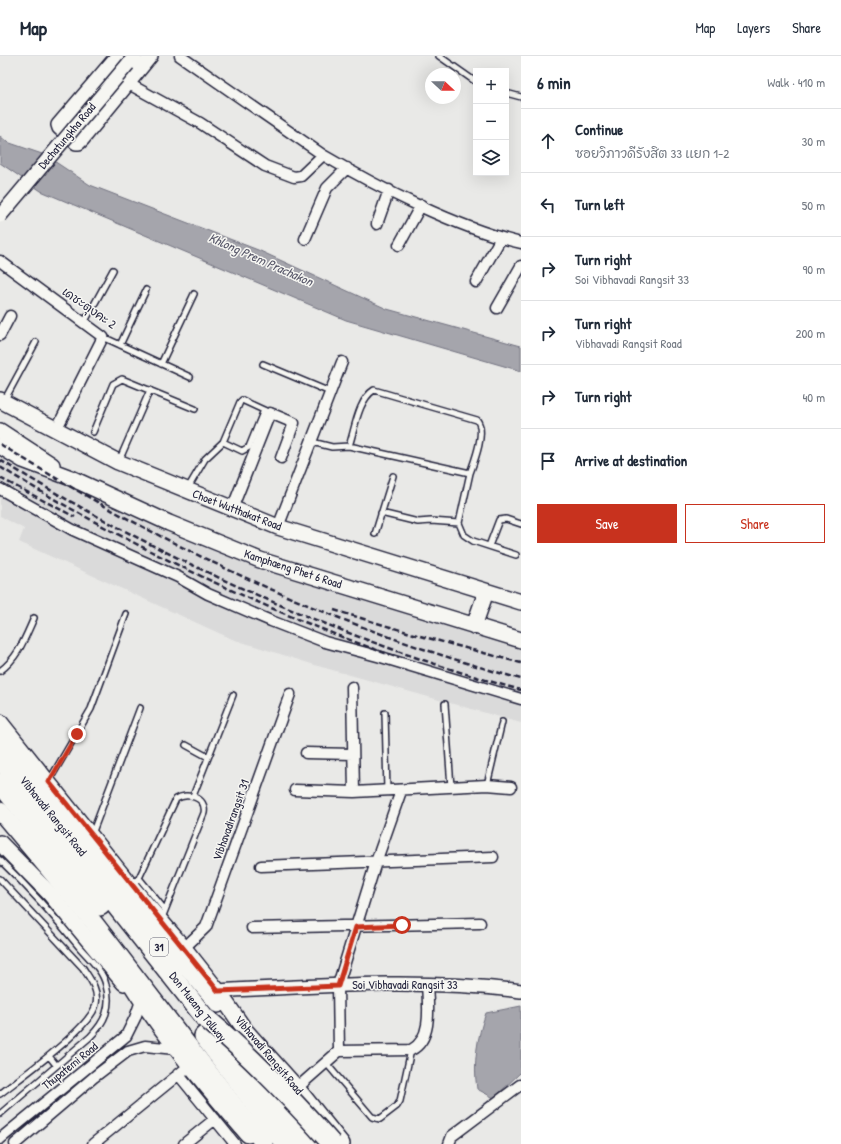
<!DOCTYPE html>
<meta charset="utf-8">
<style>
:root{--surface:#fff;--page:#f6f6f7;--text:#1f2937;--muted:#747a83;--line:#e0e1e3;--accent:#c8321e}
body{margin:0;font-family:"Patrick Hand","Playpen Sans Thai",sans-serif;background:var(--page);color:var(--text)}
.controls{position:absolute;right:12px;top:12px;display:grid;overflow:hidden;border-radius:0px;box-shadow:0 4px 16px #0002}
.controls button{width:36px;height:36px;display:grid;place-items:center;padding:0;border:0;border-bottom:1px solid var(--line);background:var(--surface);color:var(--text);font:20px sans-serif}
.compass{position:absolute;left:425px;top:12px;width:36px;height:36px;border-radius:50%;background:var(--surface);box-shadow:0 4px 16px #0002;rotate:112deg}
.stop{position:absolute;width:12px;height:12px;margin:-9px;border:3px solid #c8321e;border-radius:50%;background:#fff}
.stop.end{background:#c8321e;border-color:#fff;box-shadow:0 1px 4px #0008}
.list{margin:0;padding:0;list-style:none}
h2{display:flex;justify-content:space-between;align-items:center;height:52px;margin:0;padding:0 16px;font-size:17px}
h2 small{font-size:13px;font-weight:400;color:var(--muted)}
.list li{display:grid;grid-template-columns:26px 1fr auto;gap:12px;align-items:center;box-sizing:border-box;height:64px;padding:0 16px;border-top:1px solid var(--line)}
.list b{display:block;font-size:15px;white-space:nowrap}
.list p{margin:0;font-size:13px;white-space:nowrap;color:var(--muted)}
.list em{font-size:13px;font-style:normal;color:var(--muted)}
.actions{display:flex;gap:8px;padding:12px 16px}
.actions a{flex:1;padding:9px 0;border:1px solid var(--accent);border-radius:0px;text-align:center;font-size:14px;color:var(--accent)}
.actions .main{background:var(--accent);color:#fff}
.icon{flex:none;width:22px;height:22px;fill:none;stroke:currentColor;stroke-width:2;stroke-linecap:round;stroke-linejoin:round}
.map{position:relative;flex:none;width:521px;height:1088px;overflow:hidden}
header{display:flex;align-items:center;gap:24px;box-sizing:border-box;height:56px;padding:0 20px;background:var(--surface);border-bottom:1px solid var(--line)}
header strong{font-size:19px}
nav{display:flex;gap:22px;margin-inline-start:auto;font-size:14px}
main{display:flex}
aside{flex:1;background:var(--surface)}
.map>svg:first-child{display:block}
</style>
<header>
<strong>Map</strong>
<nav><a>Map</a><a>Layers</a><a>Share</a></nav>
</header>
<main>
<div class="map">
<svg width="521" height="1088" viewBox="0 0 521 1088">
<rect width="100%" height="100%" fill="#e9e9e7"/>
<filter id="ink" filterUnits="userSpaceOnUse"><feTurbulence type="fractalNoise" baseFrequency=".025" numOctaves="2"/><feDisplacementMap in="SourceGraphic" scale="8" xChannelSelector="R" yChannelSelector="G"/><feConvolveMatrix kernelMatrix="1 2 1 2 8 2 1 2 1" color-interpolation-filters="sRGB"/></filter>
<g filter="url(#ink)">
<path fill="#dadada" d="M0,379L157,471L221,498L521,587V667L318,610L232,583L19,486L24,473L0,460Z"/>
<path fill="#a5a5ac" stroke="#71717f" d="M0,80L7,86L45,99L90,129L258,194L387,253L521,290V315L346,264L41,135L0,107Z
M521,950V1016L494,1042L477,1033C473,1008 477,981 486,957Z"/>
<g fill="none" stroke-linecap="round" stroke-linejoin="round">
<defs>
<path id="service" d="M439,0L476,26
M506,37L521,41
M84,267L113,214
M103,281L190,321
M120,289L146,234
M161,308L194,238
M263,308L330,336
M4,345L36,286
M93,376L113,328L122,323L195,353
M223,386L242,395L249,391L264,354
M312,386L332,391L349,390L470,417L459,467
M349,390C355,373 358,344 374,334L477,364C486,375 475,404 470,417
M119,405L150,334
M188,432L205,403L223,386L240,346L242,344L270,357
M381,457L418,466L431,465L459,467L464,479L473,485L516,499
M375,478L393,420
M489,490L499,464L506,463L521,468
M0,615C18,602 25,582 34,562
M445,648L451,731
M385,657L387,735
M186,689L208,701
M49,725L91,653L126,558
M487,729L502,666
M193,740L233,639
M92,778L140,652
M0,804C28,831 55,861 80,892C90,903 103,915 106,929C112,951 105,966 90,981L0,1058
M139,822L165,854
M0,823L83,912C90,923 99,934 96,948C92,971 20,1022 0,1038
M132,829L139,822L176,743C187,736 207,741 204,757L162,862
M49,1000L56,1009
M326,1007L372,1061L380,1063L397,1050L400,1045L411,994"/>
<path id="minor" d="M180,0L323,99C379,132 457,172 521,187
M129,28L200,67L265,110L294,121L301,120L323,99
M377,168L389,134
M305,183L327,132L347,112
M399,189L421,149
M0,205L103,281L56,374
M476,226L501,182
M497,252L521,210
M0,279L10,260
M0,433L73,474L178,521L208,538L271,565L325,586L381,601L521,643
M232,453L270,357L294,367L281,402
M278,471L342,306
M352,631L354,736
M306,697L353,698
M295,734L354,736L487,729L511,731
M261,810L493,801
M252,872L480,867
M184,892L206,871L290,638
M339,995L338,929L376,806L401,735
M178,1018L235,1088
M297,1032L339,995L411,994C433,983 428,949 427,928
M0,1083L126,980L135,962L141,945
M15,1088L94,1021L128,995L145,990L175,993
M93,1088L189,1010
M184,1088L215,1063
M449,1088L452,1080L520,1029"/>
<path id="tertiary" d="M117,0L58,69L59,72L76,87H79L83,83L151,0
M128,8L135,0
M218,935C318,930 421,922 521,935"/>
<path id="secondary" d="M0,344L118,406L278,471L521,546
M0,375L52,409
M0,390L23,404L71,422L169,467L260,504L521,584
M474,570L486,536
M0,666L131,830L184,892L218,935L245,974L297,1032L342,1088
M0,684L136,853L218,949
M0,787L50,838L124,927
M121,912C157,973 202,1025 248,1079"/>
<path id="trunk" d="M0,755L95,868L264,1088
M299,1065L317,1088"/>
<path id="motorway" d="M0,703L305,1088
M0,727L100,850
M204,980L285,1088"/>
</defs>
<use href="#service" stroke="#22223b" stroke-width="8"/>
<use href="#minor" stroke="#22223b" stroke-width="13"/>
<use href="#tertiary" stroke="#22223b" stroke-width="16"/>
<use href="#secondary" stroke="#22223b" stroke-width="18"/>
<use href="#trunk" stroke="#22223b" stroke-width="20"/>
<use href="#motorway" stroke="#22223b" stroke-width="22"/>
<use href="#service" stroke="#f6f6f2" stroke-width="5"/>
<use href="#minor" stroke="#f6f6f2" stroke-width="10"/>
<use href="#tertiary" stroke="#f6f6f2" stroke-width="13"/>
<use href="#secondary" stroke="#f6f6f2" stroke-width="15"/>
<use href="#trunk" stroke="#f6f6f2" stroke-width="17"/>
<use href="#motorway" stroke="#f6f6f2" stroke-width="19"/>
<path stroke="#22223b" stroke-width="2.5" stroke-dasharray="6 3" stroke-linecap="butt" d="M0,388C162,490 336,572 521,623
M0,404C158,501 342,585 521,634
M0,411C124,487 262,554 399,602
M0,422L75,461
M334,554L417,579L521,607"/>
<defs>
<path id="tertiary-bridge" d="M0,160L128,8"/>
<path id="motorway-bridge" d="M208,964C253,1002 293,1044 332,1088"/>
</defs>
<use href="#tertiary-bridge" stroke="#22223b" stroke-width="16" stroke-linecap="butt"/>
<use href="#motorway-bridge" stroke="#22223b" stroke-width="22" stroke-linecap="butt"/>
<use href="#tertiary-bridge" stroke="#f6f6f2" stroke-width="13"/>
<use href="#motorway-bridge" stroke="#f6f6f2" stroke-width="19"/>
</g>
</g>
<g fill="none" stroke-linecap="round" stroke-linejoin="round" filter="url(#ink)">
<path stroke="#c8321e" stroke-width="5" d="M77,678L49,726L218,935L338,930L356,871L402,869"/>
</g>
<g text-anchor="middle" stroke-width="3" stroke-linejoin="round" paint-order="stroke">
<rect fill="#f6f6f2" stroke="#626272" stroke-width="1" x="150" y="882" width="18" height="18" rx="3"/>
<g font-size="11" font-weight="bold" fill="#22223b">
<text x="159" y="895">31</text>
</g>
<g font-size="12" fill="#22223b" stroke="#f6f6f2">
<text transform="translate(67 80) rotate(-50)" y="4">Dechatungkha Road</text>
<text transform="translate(89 252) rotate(35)" y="4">เดชะตุงคะ 2</text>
<text transform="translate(237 454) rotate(21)" y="4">Choet Wutthakat Road</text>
<text transform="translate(293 513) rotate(18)" y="4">Kamphaeng Phet 6 Road</text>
<text transform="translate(53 760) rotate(51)" y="4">Vibhavadi Rangsit Road</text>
<text transform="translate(231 764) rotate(-70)" y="4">Vibhavadirangsit 31</text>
<text x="405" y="933">Soi Vibhavadi Rangsit 33</text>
<text transform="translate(198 951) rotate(52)" y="4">Don Mueang Tollway</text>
<text transform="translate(269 999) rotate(50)" y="4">Vibhavadi Rangsit Road</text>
<text transform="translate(70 1010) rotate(-39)" y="4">Thupatemi Road</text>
</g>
<g font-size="13" font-style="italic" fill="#565668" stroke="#f6f6f2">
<text transform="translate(261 203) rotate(24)" y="5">Khlong Prem Prachakon</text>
</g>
</g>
</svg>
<div class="controls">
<button>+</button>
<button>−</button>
<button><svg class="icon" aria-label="layers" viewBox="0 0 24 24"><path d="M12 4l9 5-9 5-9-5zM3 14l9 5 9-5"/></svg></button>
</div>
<svg class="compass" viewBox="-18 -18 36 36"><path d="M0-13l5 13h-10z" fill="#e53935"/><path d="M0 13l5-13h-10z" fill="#747a83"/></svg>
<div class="stop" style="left:402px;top:869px"></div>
<div class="stop end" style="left:77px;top:678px"></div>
</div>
<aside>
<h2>6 min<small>Walk · 410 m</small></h2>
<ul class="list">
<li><svg class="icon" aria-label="ahead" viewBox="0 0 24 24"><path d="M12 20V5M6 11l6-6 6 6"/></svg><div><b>Continue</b><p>ซอยวิภาวดีรังสิต 33 แยก 1-2</p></div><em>30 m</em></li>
<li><svg class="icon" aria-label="left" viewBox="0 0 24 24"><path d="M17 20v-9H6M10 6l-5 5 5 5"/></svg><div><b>Turn left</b></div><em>50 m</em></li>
<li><svg class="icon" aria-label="right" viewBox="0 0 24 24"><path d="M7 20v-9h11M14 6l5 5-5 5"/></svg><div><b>Turn right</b><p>Soi Vibhavadi Rangsit 33</p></div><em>90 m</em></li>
<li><svg class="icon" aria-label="right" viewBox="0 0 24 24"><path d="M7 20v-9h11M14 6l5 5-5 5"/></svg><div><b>Turn right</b><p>Vibhavadi Rangsit Road</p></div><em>200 m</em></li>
<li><svg class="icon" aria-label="right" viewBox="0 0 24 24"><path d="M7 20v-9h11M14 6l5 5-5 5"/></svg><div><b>Turn right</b></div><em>40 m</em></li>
<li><svg class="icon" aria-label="arrive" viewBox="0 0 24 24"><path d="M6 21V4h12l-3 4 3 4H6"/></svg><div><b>Arrive at destination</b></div></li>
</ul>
<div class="actions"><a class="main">Save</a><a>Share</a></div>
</aside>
</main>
